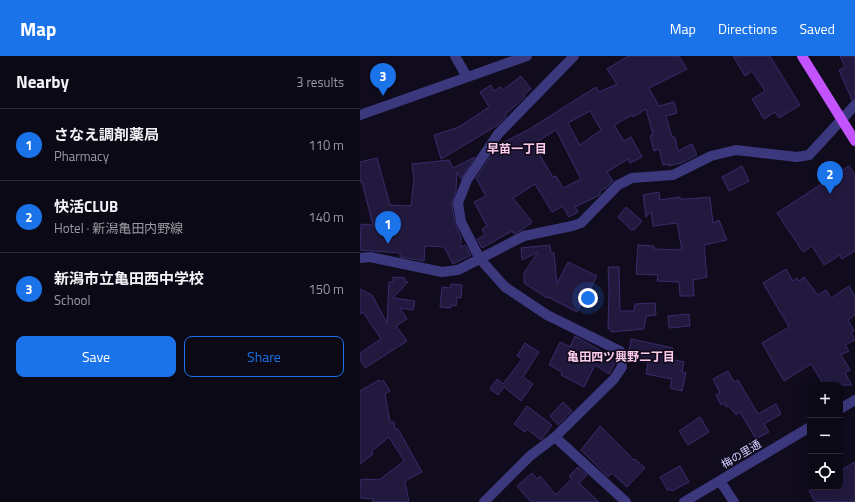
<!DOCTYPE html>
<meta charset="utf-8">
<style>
:root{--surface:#0c0916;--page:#1a1723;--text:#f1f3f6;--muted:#9a9aa1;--line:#2c2a35;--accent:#1a73e8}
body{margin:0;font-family:"Titillium Web","Noto Sans JP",sans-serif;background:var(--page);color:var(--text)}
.controls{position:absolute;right:12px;bottom:12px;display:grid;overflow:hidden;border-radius:8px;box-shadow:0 4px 16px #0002}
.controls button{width:36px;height:36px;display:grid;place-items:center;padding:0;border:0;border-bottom:1px solid var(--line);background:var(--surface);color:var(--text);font:20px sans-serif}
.you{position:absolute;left:228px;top:242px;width:14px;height:14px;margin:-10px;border:3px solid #fff;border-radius:50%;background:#1a73e8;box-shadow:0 0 0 6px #1a73e833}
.badge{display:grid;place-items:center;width:26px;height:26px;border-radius:50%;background:var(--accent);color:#fff;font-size:13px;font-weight:700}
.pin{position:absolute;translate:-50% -33px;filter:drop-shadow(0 1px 2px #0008)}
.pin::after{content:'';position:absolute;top:21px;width:14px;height:12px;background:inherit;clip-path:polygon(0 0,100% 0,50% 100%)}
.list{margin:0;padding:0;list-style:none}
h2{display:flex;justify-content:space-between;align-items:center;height:52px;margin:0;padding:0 16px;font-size:17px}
h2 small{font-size:13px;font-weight:400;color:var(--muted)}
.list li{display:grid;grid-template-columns:26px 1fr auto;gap:12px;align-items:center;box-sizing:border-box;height:72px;padding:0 16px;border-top:1px solid var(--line)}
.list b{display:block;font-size:15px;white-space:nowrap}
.list p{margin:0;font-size:13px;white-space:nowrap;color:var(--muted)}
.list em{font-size:13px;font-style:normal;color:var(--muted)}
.actions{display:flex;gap:8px;padding:12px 16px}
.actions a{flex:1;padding:9px 0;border:1px solid var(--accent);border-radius:8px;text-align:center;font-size:14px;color:var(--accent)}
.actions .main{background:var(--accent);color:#fff}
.icon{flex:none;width:22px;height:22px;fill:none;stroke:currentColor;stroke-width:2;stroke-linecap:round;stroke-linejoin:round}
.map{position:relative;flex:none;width:495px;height:446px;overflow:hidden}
header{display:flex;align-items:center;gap:24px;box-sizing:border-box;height:56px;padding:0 20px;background:var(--accent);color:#fff}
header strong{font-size:19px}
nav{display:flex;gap:22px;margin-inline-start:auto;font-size:14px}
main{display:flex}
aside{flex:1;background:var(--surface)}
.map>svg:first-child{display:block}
</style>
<header>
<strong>Map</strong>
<nav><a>Map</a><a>Directions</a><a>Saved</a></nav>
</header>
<main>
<aside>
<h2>Nearby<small>3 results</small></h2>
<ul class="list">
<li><span class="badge">1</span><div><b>さなえ調剤薬局</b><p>Pharmacy</p></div><em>110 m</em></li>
<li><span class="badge">2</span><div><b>快活CLUB</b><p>Hotel · 新潟亀田内野線</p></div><em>140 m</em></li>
<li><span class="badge">3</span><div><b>新潟市立亀田西中学校</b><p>School</p></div><em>150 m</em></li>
</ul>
<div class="actions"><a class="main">Save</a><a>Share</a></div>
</aside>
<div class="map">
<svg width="495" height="446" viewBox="0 0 495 446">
<rect width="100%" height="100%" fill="#100c1e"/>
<path fill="#22193f" stroke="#392b6b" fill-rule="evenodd" d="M268,0H319L327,13L289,32L299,50L314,46L317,57L306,60L312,81H315L318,95L332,88L337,99L321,107L309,110V108L303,109L299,93L294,95L290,80L293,79L286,53L273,61L272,59L254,69L264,85L271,81L282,101L270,107L268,103L247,116L253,125L246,132L240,135V139L215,151L218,156L209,161L203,150L192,156L175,128L153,142L172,166L162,174L154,178L152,175L122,192L117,183L125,179L122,173L127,170L114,146L126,140L116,122L138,89L168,74L236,31L239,36L257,28L247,13ZM230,55L241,74L220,89L208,67ZM196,74L221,123L203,132L196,120L193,121L173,88Z
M373,0H410L440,49L419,62L415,56L404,63L392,43L405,35L392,15L385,20Z
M480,0H495V43L492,44L479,14L485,11Z
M161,20L171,33L164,39L165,41L145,59L146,61L138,69L81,103L74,79L99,71L129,51L120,36L131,29L134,35L140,31L143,34Z
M115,101L101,123L97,116L96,135L92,148L95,167L101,181V191L105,189L111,199L93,208L84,191L65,190L64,205L40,201V197L0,194L1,168L13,169L2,126H0V106L17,102L30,149L51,150L54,123L52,108L89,104L93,112Z
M382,110L389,125L369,135L362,121Z
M489,110L495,119V195L482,203L480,199L464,209L452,190L443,196L417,157Z
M299,136L300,144L320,141V143H328L350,141L353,167L359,164L367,184L344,189L347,221L333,224L334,240H320L319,226L297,225L298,219L276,218L278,189L294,190V193L322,194L317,167L293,170L291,155L286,161L283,139Z
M266,151L282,165L275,173L271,174L258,161Z
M190,189L191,197H194L197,228L208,206L237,220L228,237L226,236L217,256L188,241L187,242L164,227V217L178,196L162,204L161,192Z
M248,211H259L260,255H274L275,248L295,247L296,259L286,260L284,273L251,276V273H248L249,234Z
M426,213L433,225L437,222L439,225L444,221L458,239L466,234L471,242L489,230L495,240V259L488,264L494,275L491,277L495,284L485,289L489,295L481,299L490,314L485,317L492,329H464L451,308L424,325L402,287L429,271L403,227Z
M33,221L45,222V226H48L33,242L55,245L53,254L40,252L47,263L36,270L47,285L5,312L0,304V297L21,283L3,256L0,258V233L12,239L27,267L29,226H33Z
M91,228L102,229L101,242L97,241L96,250L91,249V252L80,251L82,231L91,232Z
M329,258L330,270L309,272L308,260Z
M215,280L254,302L255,307L249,318L235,309L224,331L201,319L202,316L189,309L200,286L210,291Z
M271,283L313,292L311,303L324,306L322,316L326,317L322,335L310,332L312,323L286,318L288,307L268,303Z
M165,287L179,296L163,321L173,328L161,345L144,331L138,339L130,333L137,323L143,328L162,303L157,300Z
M368,315L374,326L378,324L398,358L416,348L421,358L404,368L409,376L396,383L380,356L376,359L369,350L366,351L364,347L361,349L356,339L360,337L353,323Z
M19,324L20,326L23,324L30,335L25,338L30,366H34L35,373H38L62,416L45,425L49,446H13V443L0,442V424L5,423L19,424L44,405L29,381L12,395L13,398L0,408V335Z
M203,346L212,355L198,369L190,360Z
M167,350L192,369L181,384L167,373L165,376L154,368Z
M340,361L349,376L328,389L319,375Z
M240,370L274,404L275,403L285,412L267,431L252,417L248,421L221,394Z
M495,406V446H455L449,435L456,431H480V415Z
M320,410L329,426L312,435L310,433L308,435L300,421Z
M218,411L227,419L219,427L239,446H171L157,430L172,417L177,423L180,420L196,439L212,422L209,420Z"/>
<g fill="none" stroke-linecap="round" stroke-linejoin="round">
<path stroke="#3c387d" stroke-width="10" d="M95,0L107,21
M0,202L10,201L82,216L98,214L164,180L212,170L221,167L258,129L272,122L313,119L351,100L376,94L437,101L449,99L495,49
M195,381L266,446
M360,425L374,446
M124,446L170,400L195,381L254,323L262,311L260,295L187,259L145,231L120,203L101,166L98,147L107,124L138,78L214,0"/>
<path stroke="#3c387d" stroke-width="10" d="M0,59L167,0
M480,353L495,344
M324,446L450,371"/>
<path stroke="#c253fd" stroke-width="10" d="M442,0L495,85"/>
</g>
<g text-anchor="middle" stroke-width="3.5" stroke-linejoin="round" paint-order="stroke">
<g font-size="11" fill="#d2cbfe" stroke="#100c1e">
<text transform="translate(381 398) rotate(-31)" y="4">梅の里通</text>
</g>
<g font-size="12" font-weight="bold" fill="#fecceb" stroke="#100c1e">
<text x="157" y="97">早苗一丁目</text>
<text x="261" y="305">亀田四ツ興野二丁目</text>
</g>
</g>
</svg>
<div class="controls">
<button>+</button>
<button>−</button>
<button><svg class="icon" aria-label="locate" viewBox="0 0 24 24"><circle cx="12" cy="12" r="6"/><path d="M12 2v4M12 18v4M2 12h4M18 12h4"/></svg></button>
</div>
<div class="you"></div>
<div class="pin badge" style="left:28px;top:188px">1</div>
<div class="pin badge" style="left:470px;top:138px">2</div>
<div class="pin badge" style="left:23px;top:40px">3</div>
</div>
</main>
